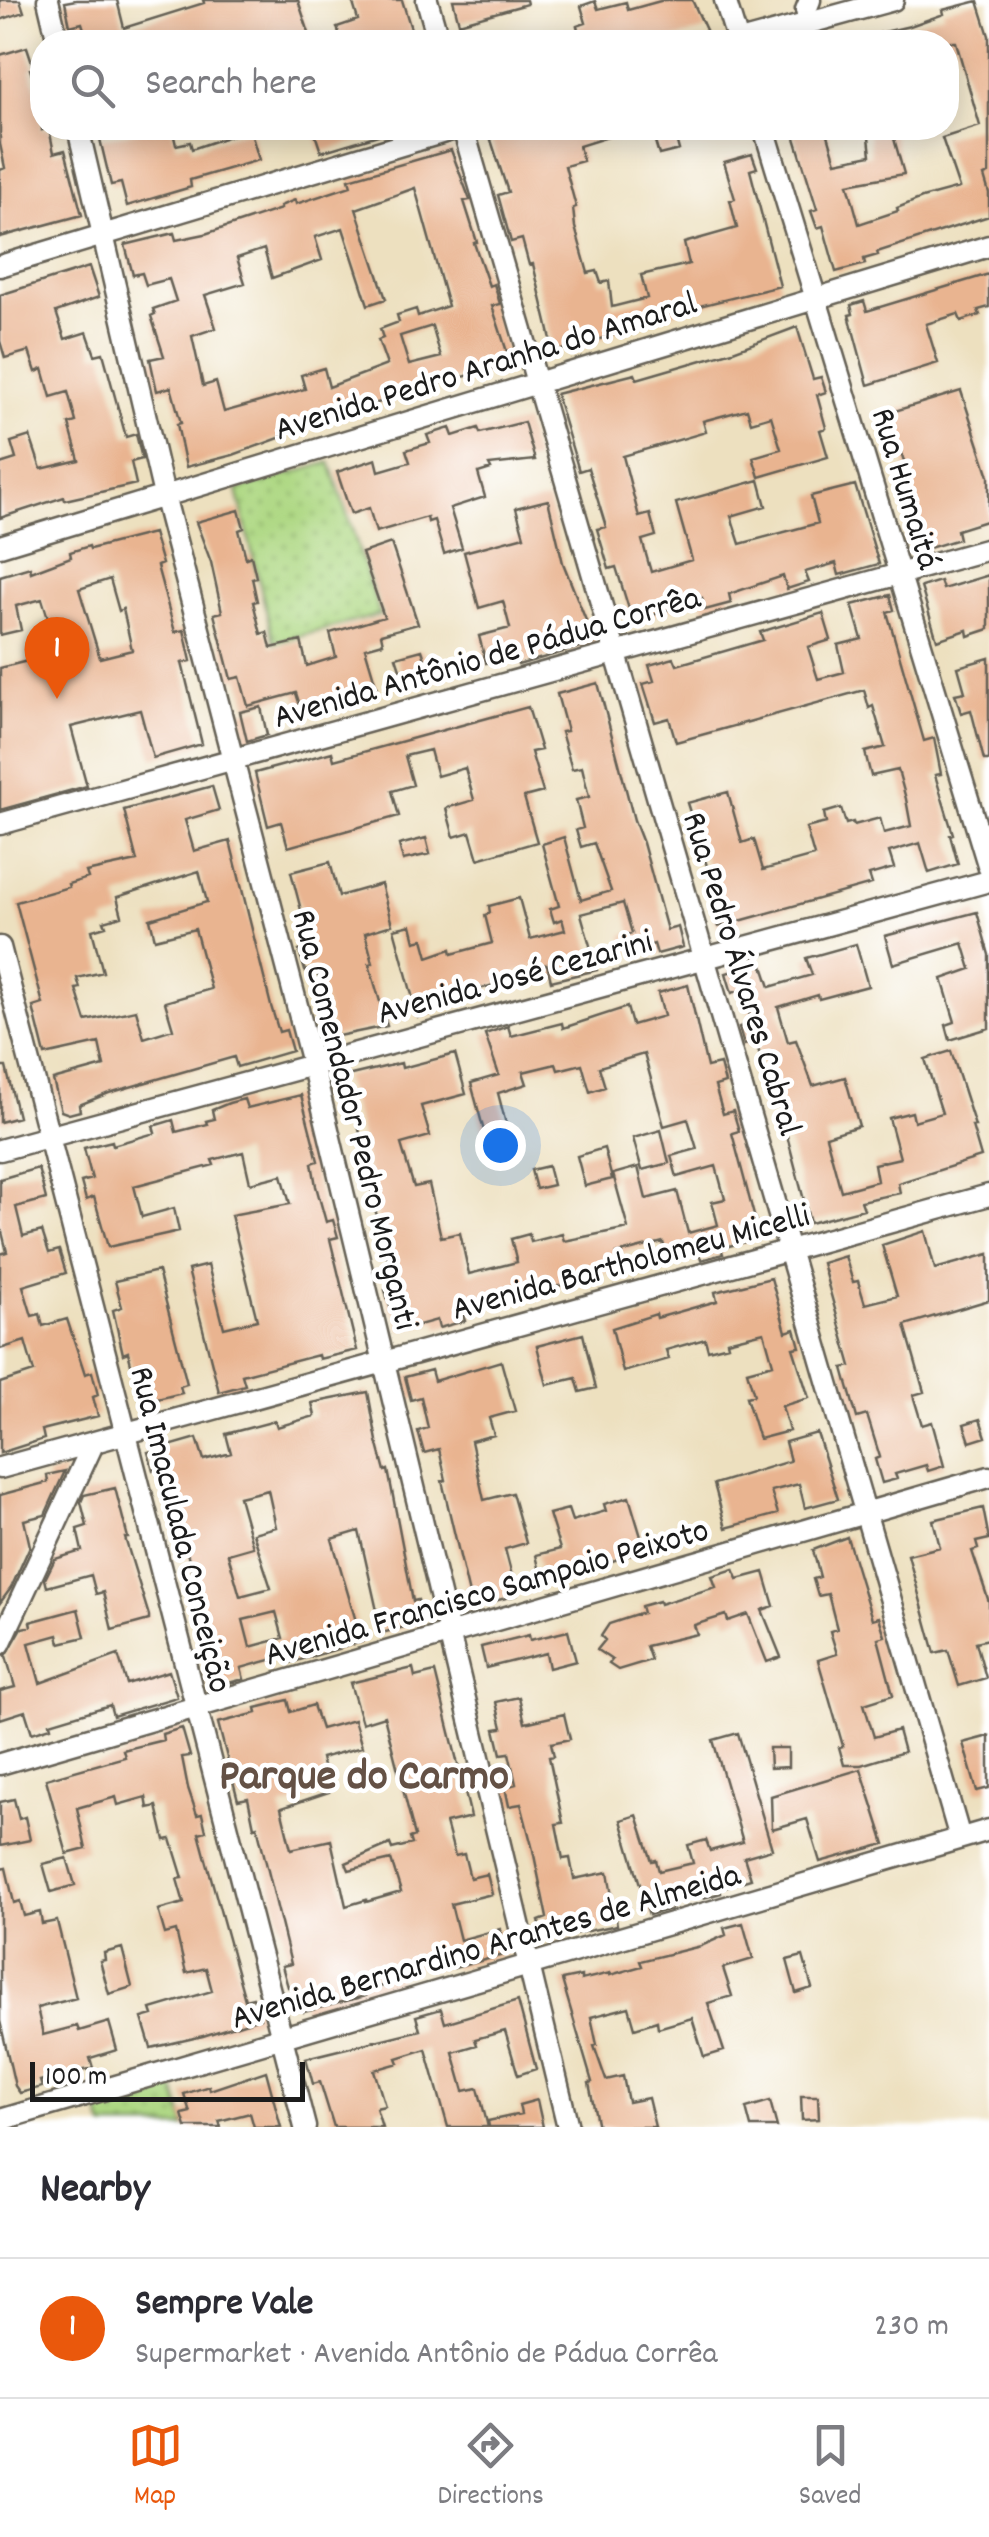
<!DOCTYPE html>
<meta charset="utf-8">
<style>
:root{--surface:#fff;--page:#f7f7f7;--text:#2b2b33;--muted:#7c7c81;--line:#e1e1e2;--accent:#ea580c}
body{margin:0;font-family:Dekko,sans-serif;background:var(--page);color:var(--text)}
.scale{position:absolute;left:30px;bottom:25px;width:275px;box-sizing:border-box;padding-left:10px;border:5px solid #1c1c1c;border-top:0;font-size:28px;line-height:35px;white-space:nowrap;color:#1c1c1c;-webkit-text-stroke:8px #fff;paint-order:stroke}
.you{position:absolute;left:500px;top:1145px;width:35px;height:35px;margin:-25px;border:8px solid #fff;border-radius:50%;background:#1a73e8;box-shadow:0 0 0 15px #1a73e833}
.badge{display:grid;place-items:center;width:65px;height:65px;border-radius:50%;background:var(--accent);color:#fff;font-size:32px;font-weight:700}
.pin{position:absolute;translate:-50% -82px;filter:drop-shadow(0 2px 5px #0008)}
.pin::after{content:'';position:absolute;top:52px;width:35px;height:30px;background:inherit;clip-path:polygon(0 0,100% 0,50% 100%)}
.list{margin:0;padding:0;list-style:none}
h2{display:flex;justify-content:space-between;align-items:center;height:130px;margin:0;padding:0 40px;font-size:42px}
h2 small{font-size:32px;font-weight:400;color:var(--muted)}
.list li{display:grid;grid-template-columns:65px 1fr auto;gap:30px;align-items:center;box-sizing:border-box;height:140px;padding:0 40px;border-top:2px solid var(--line)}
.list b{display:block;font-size:38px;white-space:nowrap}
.list p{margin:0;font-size:32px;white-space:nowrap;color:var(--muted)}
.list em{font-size:32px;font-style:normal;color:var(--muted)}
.icon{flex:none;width:55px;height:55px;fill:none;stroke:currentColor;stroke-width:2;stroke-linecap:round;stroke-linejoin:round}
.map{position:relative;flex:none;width:989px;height:2127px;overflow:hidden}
.search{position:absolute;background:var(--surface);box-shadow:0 5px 25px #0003;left:30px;right:30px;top:30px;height:110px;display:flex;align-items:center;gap:25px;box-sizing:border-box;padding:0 35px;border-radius:40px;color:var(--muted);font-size:38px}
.sheet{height:270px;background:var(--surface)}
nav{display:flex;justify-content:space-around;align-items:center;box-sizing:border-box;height:140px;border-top:2px solid var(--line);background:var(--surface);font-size:28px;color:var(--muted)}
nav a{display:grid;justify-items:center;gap:5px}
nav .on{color:var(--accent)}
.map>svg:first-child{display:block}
</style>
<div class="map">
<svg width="989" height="2127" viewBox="0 0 989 2127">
<defs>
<pattern id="grass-dots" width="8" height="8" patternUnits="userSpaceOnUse" patternTransform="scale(2.5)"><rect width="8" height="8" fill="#aed883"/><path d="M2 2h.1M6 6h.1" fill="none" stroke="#95b971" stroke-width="1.8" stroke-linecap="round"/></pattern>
</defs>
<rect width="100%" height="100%" fill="#fff"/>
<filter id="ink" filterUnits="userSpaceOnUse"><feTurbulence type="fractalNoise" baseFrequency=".01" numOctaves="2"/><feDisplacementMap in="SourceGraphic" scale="20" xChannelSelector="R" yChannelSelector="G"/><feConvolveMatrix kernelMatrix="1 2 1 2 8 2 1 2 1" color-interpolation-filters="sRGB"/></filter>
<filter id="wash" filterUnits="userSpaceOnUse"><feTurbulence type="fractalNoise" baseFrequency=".0048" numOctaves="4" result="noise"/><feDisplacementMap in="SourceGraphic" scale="40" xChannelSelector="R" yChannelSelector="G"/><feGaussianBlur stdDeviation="2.25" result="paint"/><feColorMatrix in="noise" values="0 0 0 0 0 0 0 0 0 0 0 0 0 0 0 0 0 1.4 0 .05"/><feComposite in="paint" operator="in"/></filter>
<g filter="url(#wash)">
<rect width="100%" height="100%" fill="#ede0bf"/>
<path fill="url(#grass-dots)" stroke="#657a50" stroke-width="2.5" d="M330,462L380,615L274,643L237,490Z
M174,2086L186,2127H104L98,2108Z"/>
<g id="blocks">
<path fill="#e9b490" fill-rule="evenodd" d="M0,0H20L24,12L0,20Z
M76,0H117L124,28L204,3L203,0H298L312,42H88L82,23L70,26L65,2Z
M352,0H402L415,42H342L337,27L358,20Z
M453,0H526L527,4L459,23Z
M664,0H692L706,30L665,42H582L577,26L586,23L581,6L595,1L598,9L626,2L628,10Z
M978,1L989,36V174L984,176L989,193V216L877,252L878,255L864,259L865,264L836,272L823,226L817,228L811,211L817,209L792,128H826L836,162L871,155L868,128H891L904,174L848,184L859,224L898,211L897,208L922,198L959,188L942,138L980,126L956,42H864L863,37L910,26L944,14L943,10Z
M27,47L34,68L30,69L40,100L42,99V130L49,128L54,153L65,150L82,215L0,237V170L5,168L0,144V55Z
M153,128H172L176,145L190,142L192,149L250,129L259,160L190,180L191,187L127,206L121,183L111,185L100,139Z
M313,128H391L392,131L321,152Z
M508,128H627V131L579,146L583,161L565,166L576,207L573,208L575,227L588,273L597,271L601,283L609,281L612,307L647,298L641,275L689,264L684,243L737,228L730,200L735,199L724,162L752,154L757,168L750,170L780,286L635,322V325L613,331L614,335L554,352L533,264L529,265L522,239L511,242L498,195L508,192L490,137L510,132Z
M651,128H673L679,150L659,155Z
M451,150L470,200L464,201L477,242L474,243L489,286L494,284L500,304L492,306L511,364L430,386L281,434L282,437L233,455L186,467L177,424L181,423L171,387L157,391L150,359L164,356L151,316L155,314L153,309L176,301L169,279L146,285L142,273L133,275L125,245L174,233L176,240L205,234L281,209L280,206L295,200L296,204L351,186L349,179ZM415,188L448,306L418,316L416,309L397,315L399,322L380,329L383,338L378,340L387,365L329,387L324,368L301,375L305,389L224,412L216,382L203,386L192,336L216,328L205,295L245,283L237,258L264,249L272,278L322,260L315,237L343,228L368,305L386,299L356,209ZM432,326L441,357L409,365L400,336Z
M89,267L99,297L56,312L65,339L87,332L95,355L103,353L126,437L136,434L142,459L131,462L136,484L65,500L64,497L0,518V464L16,459L11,442L30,436L41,469L79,460L69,424L76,422L68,392L51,397L43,369L36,372L29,351L5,358L0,341V295Z
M989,274V307L978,310L980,315L961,321L958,314L926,324L938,363L868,385L849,315L853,314L851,305L864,301L867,311Z
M797,327L813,379L821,377L826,392L817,395L826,428L820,430L828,457L759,477L753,457L781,449L771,416L751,422L747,409L703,421L706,432L623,456L639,517L650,514L656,536L642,540L651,572L692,560L676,503L759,480L766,506L731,516L740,544L818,523L811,496L855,485L879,564L839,575L836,563L805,572L809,582L787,589L783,576L729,594L731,603L705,610L702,598L633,622L616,567L609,569L597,529L606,527L588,468L579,471L556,394L635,374L637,379L733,351Z
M961,391L989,476V520L957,530L959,539L913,553L905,529L912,527L896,473L907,470L888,413Z
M524,422L535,460L489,465L491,469L478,473L485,497L450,508L462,548L444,554L434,520L428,522L427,517L376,532L369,508L351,514L337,472L376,459L379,471L410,462L406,450L430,443L427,435L450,428L453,436L478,428L480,433Z
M548,500L563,563L595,643L518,665L516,656L486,663L479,636L510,628L503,601L479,608L464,552L524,536L516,508Z
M239,510L244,528L239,530L246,558L251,556L256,577L252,578L257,601L253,602L261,634L267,632L271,648L301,641L307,666L336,657L330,633L384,617L362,553L391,543L418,624L381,634L383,643L365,648L378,692L303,715L296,693L248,706L240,677L231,679L214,614L222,612L211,562L196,522Z
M153,533L162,564L157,566L175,632L184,630L191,661L182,663L202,744L153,758L140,710L71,727L87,786L0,810V668L59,653L42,599L16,606L21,630L0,635V576L30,567L31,572L71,557L70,552L89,546L90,549ZM110,579L119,611L123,609L132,650L100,658L79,589Z
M989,575V629L968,636L967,630L937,640L921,587L940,581L943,589Z
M890,595L894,610L887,612L924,741L934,738L941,774L935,775L953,834L950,835L958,864L929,873L920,843L889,852L894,868L869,875L872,884L718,927L706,887L713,885L687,803L728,792L742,843L754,839L763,870L814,856L806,828L826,823L824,813L841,808L846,824L853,822L854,825L880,818L884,833L911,826L906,799L898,770L871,776L865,752L885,747L873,706L869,708L864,690L676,742L669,718L655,722L643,684L654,681L649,665L674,658L677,665L763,640L760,632L823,613L831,640L808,647L818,679L844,672L838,645L862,639L852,605Z
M422,650L432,680L406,687L396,657Z
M989,658V760H984L971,710L961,713L955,694L965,692L958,667Z
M598,683L634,820L643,843L667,930L678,927L683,947L657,954L654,944L627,951L623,935L632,933L623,903L581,914L597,970L551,981L547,964L515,973L517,978L432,1003L435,1013L418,1017L394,929L411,925L415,941L423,939L428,957L451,949L452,954L492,943L485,915L490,913L489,906L519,898L530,939L565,930L562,919L554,922L550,909L559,906L542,844L564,837L581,900L611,891L594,843L581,847L576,830L583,828L576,800L589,797L582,767L572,769L561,732L567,731L557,694Z
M261,707L267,735L247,741L240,712Z
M528,707L541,750L531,752L543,792L524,797L537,842L478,859L470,832L454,837L446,808L474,800L465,768L437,776L430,750L405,756L413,785L392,791L399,816L288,847L281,822L268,826L255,773L332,752L334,760Z
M212,786L219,810L185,820L194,851L230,841L271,1006L279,1032L286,1030L292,1051L237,1067L234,1057L109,1093L79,1105L80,1111L69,1114L61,1111L53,1080L104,1066L99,1043L45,1055L33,1007L43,1004L16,902L69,887L68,884L88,878L86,872L137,861L124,810ZM199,871L207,902L150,919L155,939L195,929L211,989L165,1002L173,1029L144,1038L136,1010L86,1021L76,989L80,988L77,978L103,972L92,930L106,926L104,921L122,916L117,897Z
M426,838L430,854L403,860L399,845Z
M330,862L339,896L381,884L392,925L365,933L373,963L369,964L387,1026L333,1037L316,968L305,971L299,951L311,948L291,872Z
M977,912L989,955V1028L950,1040L946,1025L955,1022L942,979L971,969L963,943L893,964L885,936Z
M856,944L868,986L819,999L818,995L778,1007L788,1042L796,1040L813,1086L845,1077L859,1126L826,1136L841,1191L877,1181L874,1164L900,1158L889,1118L912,1112L914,1121L942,1113L925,1059L951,1051L975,1126H972L981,1157L898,1183L900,1193L861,1201L864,1209L810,1223L776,1094L772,1096L756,1042L744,1045L739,1027L752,1023L742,990L732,993L726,973L762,963L770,987L812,975L806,958Z
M688,985L707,1067L720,1064L725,1083L715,1086L723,1114L733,1111L739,1131L732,1133L760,1238L721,1248L723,1254L701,1260L698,1250L667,1258L663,1242L617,1254L621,1268L490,1306L463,1315L465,1321L439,1328L437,1320L401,1330L396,1311L392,1313L385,1290L396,1287L380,1232L359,1129L343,1077L401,1063L402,1068L455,1054L466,1094L421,1106L430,1136L401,1144L414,1187L429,1184L441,1237L460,1233L469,1274L517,1262L511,1239L529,1234L531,1242L562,1234L564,1241L628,1228L613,1174L638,1167L646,1199L677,1191L688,1233L718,1225L712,1202L725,1199L716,1166L677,1177L671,1156L697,1149L688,1119L664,1126L644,1054L599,1067L605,1087L590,1092L582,1064L558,1070L556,1064L523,1072L527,1084L498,1093L513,1151L491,1157L471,1083L499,1075L485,1034L508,1026L511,1036L562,1023L563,1028L627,1007L632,1025L664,1016L658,993Z
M0,1067H6L18,1117L0,1122Z
M301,1095L318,1161L312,1163L316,1186L326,1222L333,1220L338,1237L330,1239L357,1350L319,1359L318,1355L242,1375L245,1385L219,1392L188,1270L208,1265L224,1328L257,1320L231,1215L290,1204L282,1175L250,1183L243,1152L212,1160L214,1165L134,1186L142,1217L174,1208L179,1231L108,1247L94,1197L86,1200L81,1182L92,1179L84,1148L112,1141L113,1145L155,1133L153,1126L173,1120L176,1132L207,1124L206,1121L214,1119L212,1110L229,1103L244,1099L247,1108Z
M661,1130L669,1163L642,1170L633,1138Z
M604,1148L612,1179L585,1186L577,1156Z
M548,1166L553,1185L536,1189L531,1170Z
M38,1168L46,1199L16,1207L23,1236L42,1231L49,1253L59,1250L66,1273L23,1286L32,1316L40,1314L43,1326L67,1319L85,1374L92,1372L98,1395L93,1397L98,1416L42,1430L44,1439L0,1453V1383L34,1372L25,1341L0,1349V1254L7,1252L0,1224V1179Z
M925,1231L935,1269L989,1254V1300L905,1325L924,1392L913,1395L922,1425L932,1422L944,1466L928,1471L926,1465L895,1474L897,1479L882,1483L875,1459L880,1457L867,1415L857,1418L843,1368L851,1366L822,1263L845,1256L853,1282L858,1281L865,1304L897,1296L882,1245Z
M158,1271L187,1384L180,1386L182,1393L141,1403L128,1352L123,1354L113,1310L122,1307L115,1281Z
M771,1278L786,1332L795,1329L800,1347L793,1348L809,1398L782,1406L789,1431L759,1439L746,1397L754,1395L747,1371L773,1364L764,1332L727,1341L728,1345L708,1350L705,1339L666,1350L669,1359L623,1372L612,1328L656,1314L657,1318L717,1301L715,1292Z
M583,1334L596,1388L580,1392L576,1378L547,1385L537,1346Z
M501,1361L515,1411L489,1418L494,1435L471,1441L484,1500L512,1493L526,1543L505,1549L517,1595L472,1607L442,1481L446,1480L439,1449L424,1453L418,1431L428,1428L421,1397L411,1400L405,1377L431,1370L434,1381Z
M368,1392L377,1441L385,1471L388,1470L413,1601L418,1600L423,1622L382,1633L359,1531L332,1539L362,1642L290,1663L288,1655L241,1668L244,1679L209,1688L203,1666L215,1663L199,1606L202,1605L172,1500L167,1501L159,1468L153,1470L148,1452L197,1438L204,1460L231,1453L226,1434L275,1421L277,1427L315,1416L312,1403ZM268,1490L276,1527L253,1533L271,1588L240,1596L228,1554L253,1547L239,1497ZM276,1612L283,1638L250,1647L243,1620Z
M980,1419L986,1437L970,1442L964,1424Z
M817,1433L838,1499L805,1508L799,1484L771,1491L778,1514L726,1528L714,1484L790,1461L785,1442Z
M65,1471L45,1515L24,1520L30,1546L11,1588L0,1603V1495L48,1482L47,1475Z
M115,1488L128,1538H125L149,1616V1620L112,1630L103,1592L96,1594L91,1575L47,1587L45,1579L55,1559L82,1551L77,1529L87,1526L81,1502L84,1495Z
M629,1497L645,1550L568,1576L567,1574L542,1580L536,1555L560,1549L549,1514L568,1509L572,1521L606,1511L604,1504Z
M983,1508L989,1539L976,1542L978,1549L972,1551L989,1602V1639L976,1642L986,1678L959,1686L948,1650L935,1653L908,1555L940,1547L933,1520Z
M847,1537L872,1619L879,1617L885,1636L878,1638L893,1695L864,1704L874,1737L898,1730L904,1752L861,1765H844L839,1747L843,1746L818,1660L837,1654L830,1631L837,1629L828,1594L818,1596L813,1579L820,1577L813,1550Z
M734,1569L738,1579L764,1572L774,1606L762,1610L781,1657L767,1662L748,1614L728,1621L726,1615L694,1625L697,1634L646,1646L651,1660L618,1670L609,1664L612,1660L597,1650L605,1640L601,1636L609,1624L643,1613L641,1606L659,1601L660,1604L716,1587L712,1576Z
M78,1609L85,1637L60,1643L58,1635L29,1643L40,1683L118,1655L127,1684L169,1671L177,1697L113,1716L110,1705L50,1723L51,1727L32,1733L25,1711L0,1719V1691L15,1687L6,1656L22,1628L31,1626L30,1622Z
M568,1631L576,1661L549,1668L546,1653L486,1668L481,1647L529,1635L530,1640Z
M413,1668L415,1677L435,1672L471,1817L446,1823L455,1856L464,1854L470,1878L487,1874L492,1894L451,1904L460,1940L500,1929L507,1954L454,1968L452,1964L428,1970L426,1963L397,1971L399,1981L364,1992L365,1996L304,2012L297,1985L288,1987L282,1966L291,1964L257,1826L254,1827L248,1798L238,1800L218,1723L257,1713L256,1708L288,1700L291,1712L313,1705L321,1729L354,1720L362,1747L321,1758L329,1792L281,1808L291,1849L331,1840L346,1906L366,1900V1902L401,1892L391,1860L349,1870L346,1863L390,1844L392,1849L412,1844L410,1838L415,1836L384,1716L362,1723L350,1683Z
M519,1697L525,1723L564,1714L570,1739L551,1743L554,1756L549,1757L563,1823L556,1824L563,1859L570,1858L574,1879L608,1872L617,1925L544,1940L539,1921L547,1918L533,1850L521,1804L509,1806L505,1787L516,1784L509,1753L501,1754L495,1729L502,1728L496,1702Z
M182,1728L190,1756L182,1757L188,1788L197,1815L202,1814L206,1831L199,1833L207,1863L245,2000L253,1998L260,2018L203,2036L151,2048L142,2018L153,2015L151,2009L212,1991L206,1968L186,1973L176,1931L165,1934L158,1910L184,1903L177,1879L183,1878L171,1839L165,1840L157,1806L148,1808L146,1797L118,1805L116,1797L77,1808L86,1849L67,1854L46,1779L125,1757L123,1750L163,1740L162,1734Z
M738,1733L772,1849L744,1857L751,1879L720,1888L721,1893L703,1898L701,1893L669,1902L671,1909L649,1915L621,1820L637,1815L652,1861L656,1860L659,1871L693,1863L688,1845L706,1840L710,1851L743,1842L713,1740Z
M989,1736V1788L977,1791L963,1743Z
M769,1748H788V1767L770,1768Z
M861,1769L885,1844L820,1862L807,1819L772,1829L771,1796Z
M14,1799L19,1819L25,1817L30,1840L0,1846V1802Z
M67,1858L75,1885L51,1892L43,1864Z
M6,1868L14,1903L20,1901L24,1916L40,1912L42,1924L57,1921L76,1998L37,2008L43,2035L77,2026L79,2031L109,2022L117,2050L90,2058L93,2068L40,2081L42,2087L20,2093L15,2086L0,2021V1869Z
M743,1923L753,1959L723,1968L732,1996L708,2003L724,2051L704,2057L692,2018L658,2028L657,2021L635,2028L629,2007L591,2017L597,2045L594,2046L606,2080L623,2076L628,2102L648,2098L655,2127H598L589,2083L592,2082L562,1980L581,1976V1980L610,1973V1975L642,1966L640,1961L701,1946L726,1935L724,1928Z
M122,1948L132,1987L109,1994L100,1961L105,1960L104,1953Z
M803,1956L812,1988L796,1993L787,1960Z
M518,2001L536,2069L518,2075L505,2031L475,2039L477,2045L453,2052L464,2091L478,2088L488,2127H448L426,2049L397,2058L399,2063L374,2070L385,2106L376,2108L382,2127H334L320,2082L313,2084L306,2058L420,2030L416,2016L441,2009L445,2023Z
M266,2071L281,2127H254L250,2113L219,2121L221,2127H186L182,2114L190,2112L184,2094L209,2086L210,2090Z
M801,2096H818L819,2119L802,2120Z
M537,2100L543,2127H489L488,2121L521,2114L519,2105Z
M770,2101L777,2127H751L746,2108Z"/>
</g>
</g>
<g filter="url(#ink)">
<use href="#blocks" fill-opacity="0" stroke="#656155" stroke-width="2.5"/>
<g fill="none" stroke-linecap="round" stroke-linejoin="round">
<defs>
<path id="minor" d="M48,0L58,42
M427,0L439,42
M725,0L738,42
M809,24L806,10L810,0
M740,42L893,0
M78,128L164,495L312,1063L568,2127
M463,128L960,1838
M764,128L989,868
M0,266L458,128
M0,546L989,246
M0,824L989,549
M0,947L305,2127
M0,1150L989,881
M0,1468L989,1195
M0,1644L94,1442
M0,1764L989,1477
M0,2120L989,1830"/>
</defs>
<use href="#minor" stroke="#656155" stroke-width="25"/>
<use href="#minor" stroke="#fff" stroke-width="20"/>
</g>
</g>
<g text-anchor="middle" stroke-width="9" stroke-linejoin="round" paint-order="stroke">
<g font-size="35" fill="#1c1c1c" stroke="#fff">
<text transform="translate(485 364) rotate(-17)" y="12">Avenida Pedro Aranha do Amaral</text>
<text transform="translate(908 488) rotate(73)" y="12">Rua Humaitá</text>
<text transform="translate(486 655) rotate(-16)" y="12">Avenida Antônio de Pádua Corrêa</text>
<text transform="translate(744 973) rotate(73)" y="12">Rua Pedro Álvares Cabral</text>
<text transform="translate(514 975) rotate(-15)" y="12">Avenida José Cezarini</text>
<text transform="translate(357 1119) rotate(76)" y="12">Rua Comendador Pedro Morganti</text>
<text transform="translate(630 1260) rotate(-15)" y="12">Avenida Bartholomeu Micelli</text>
<text transform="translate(183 1529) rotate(76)" y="12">Rua Imaculada Conceição</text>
<text transform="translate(486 1590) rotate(-16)" y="12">Avenida Francisco Sampaio Peixoto</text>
<text transform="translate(485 1944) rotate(-16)" y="12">Avenida Bernardino Arantes de Almeida</text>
</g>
<g font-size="45" font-weight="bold" fill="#645145" stroke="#fff">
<text x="364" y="1788">Parque do Carmo</text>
</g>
</g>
</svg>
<div class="scale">100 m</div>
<div class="you"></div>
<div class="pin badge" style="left:57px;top:699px">1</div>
<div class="search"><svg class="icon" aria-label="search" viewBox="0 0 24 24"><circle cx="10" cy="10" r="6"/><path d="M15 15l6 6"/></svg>Search here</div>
</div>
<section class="sheet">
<h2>Nearby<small></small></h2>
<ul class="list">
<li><span class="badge">1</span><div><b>Sempre Vale</b><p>Supermarket · Avenida Antônio de Pádua Corrêa</p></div><em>230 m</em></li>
</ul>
</section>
<nav>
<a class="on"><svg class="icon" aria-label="map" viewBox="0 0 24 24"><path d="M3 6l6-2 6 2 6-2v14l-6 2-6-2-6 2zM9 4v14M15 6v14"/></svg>Map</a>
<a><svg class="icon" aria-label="directions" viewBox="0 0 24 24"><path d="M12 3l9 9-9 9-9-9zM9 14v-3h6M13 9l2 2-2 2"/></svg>Directions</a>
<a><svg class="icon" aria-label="saved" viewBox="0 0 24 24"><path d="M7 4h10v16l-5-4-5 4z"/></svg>Saved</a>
</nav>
